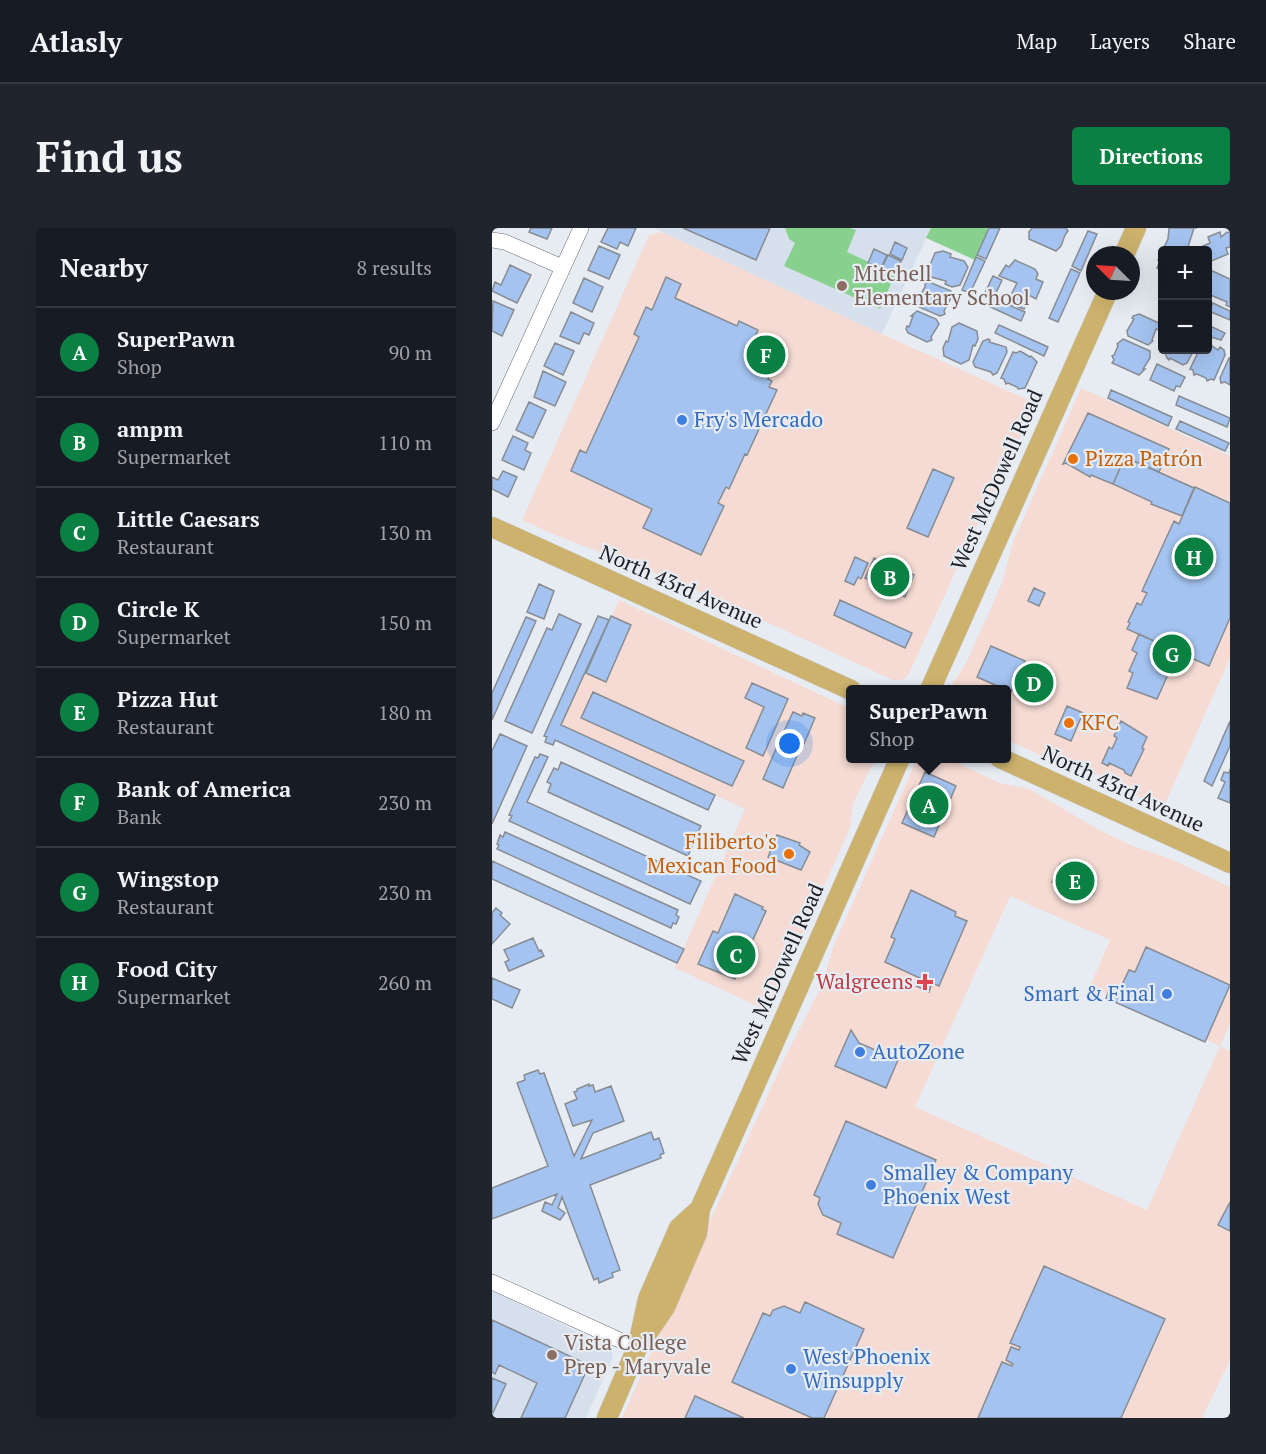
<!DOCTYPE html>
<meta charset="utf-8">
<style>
:root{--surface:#171b24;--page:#20242c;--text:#f1f3f6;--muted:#9ea1a6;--line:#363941;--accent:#0b8043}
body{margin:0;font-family:"PT Serif",serif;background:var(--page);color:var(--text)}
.controls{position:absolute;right:18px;top:18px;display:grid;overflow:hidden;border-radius:6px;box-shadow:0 6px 24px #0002}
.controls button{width:54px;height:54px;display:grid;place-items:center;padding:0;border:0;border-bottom:2px solid var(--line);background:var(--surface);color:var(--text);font:30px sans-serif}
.compass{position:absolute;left:594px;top:18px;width:54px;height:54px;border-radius:50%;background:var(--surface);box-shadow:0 6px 24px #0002;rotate:294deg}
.you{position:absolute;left:298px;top:516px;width:21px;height:21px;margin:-15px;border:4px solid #fff;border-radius:50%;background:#1a73e8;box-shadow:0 0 0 9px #1a73e833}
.badge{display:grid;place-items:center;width:39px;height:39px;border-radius:50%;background:var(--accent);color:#fff;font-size:20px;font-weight:700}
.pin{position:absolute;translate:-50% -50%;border:3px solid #fff;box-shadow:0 2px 6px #0006}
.popup{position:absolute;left:354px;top:457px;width:165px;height:78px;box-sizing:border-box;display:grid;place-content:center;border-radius:6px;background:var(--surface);filter:drop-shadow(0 2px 4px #0005);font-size:20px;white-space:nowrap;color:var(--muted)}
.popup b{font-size:22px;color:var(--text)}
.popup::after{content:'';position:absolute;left:50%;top:100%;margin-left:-12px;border:12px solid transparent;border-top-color:var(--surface)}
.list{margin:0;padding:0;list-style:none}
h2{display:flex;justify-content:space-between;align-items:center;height:78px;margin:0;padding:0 24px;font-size:26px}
h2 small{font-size:20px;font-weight:400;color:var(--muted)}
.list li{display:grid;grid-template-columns:39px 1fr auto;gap:18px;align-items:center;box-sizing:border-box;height:90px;padding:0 24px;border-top:2px solid var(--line)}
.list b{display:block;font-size:22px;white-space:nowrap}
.list p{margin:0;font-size:20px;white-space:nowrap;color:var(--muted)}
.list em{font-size:20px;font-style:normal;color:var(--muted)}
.map{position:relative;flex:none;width:738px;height:1190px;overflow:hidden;border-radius:6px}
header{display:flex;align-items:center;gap:36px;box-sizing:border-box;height:84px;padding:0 30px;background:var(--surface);border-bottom:2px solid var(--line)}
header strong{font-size:28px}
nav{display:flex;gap:33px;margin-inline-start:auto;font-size:21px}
.intro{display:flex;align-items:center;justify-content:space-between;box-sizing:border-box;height:144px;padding:0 36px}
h1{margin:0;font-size:42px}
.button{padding:15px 27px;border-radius:6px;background:var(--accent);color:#fff;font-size:21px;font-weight:700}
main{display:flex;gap:36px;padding:0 36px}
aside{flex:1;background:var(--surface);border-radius:6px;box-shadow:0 6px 24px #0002}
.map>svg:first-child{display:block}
</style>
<header>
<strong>Atlasly</strong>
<nav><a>Map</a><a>Layers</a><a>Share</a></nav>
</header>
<div class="intro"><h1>Find us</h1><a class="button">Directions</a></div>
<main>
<aside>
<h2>Nearby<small>8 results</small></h2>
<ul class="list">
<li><span class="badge">A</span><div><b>SuperPawn</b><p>Shop</p></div><em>90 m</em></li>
<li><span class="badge">B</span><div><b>ampm</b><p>Supermarket</p></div><em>110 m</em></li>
<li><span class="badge">C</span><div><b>Little Caesars</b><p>Restaurant</p></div><em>130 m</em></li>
<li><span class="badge">D</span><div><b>Circle K</b><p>Supermarket</p></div><em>150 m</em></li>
<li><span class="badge">E</span><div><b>Pizza Hut</b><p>Restaurant</p></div><em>180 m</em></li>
<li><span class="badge">F</span><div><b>Bank of America</b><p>Bank</p></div><em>230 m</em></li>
<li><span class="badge">G</span><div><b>Wingstop</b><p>Restaurant</p></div><em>230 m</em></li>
<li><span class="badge">H</span><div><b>Food City</b><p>Supermarket</p></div><em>260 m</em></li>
</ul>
</aside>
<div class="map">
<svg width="738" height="1190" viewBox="0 0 738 1190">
<rect width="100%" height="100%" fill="#e7ecf3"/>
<path fill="#f5dbd3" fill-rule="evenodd" d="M170,4L390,106L545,176L473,322L417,446L410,452H401L191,356L61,306L30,292L157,7Z
M589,160L738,228V430L670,583L625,555L604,546L568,536L515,512V462H457L474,435L510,355L521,314Z
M127,372L359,481V530L385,531L377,543L361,576L358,600L276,783L183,740L253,581L69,497Z
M425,531H461L474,539L508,555L537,561L611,604L641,618L679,631L738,659V796L728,818L738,823V1132L710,1190H130L212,1006L295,825L330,757L342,717ZM518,668L618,712L598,758L728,818L655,982L423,879Z"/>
<path fill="#d6e0ed" d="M162,0H439L390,106Z
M0,1062L114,1118L121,1125V1129L94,1190H0Z"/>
<path fill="#88d08e" d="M293,0H358L364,2L355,24L403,46L388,81L292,38L303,15L297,11Z
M439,0H494L497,1L483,32L434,10Z"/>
<path fill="#a4c3f0" stroke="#878c93" stroke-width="1.5" d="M39,0H60L55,11L37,4Z
M116,0H144L136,18L128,14L125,21L109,14Z
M191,0H278L264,32Z
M497,0H508L494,31L485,27Z
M540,0H574L576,3L573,7L569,18L564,23L537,11V4Z
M677,0H705H702L695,22H670V42L665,40L668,33L666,32L676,11Z
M596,3L605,6L589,43L580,38Z
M728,4L729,9L735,4L738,5V19L734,20L736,26L717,34L716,22H713L711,18L718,15L716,9Z
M403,14L415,20L410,32L398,26Z
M107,18L128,27L117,51L96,42Z
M382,21L395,27L389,40L376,35Z
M451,23L459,26L458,29L472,33L476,39L468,57L460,59L453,56L454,53L439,49L436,42L443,25Z
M396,27L409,33L403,46L390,40Z
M484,29L493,33L478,65L470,62Z
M523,32L543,41L546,46L544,51L551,54L544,71L533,65L537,69L532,81L515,75L525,55L507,48L514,37L517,39Z
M18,37L39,47L25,75L0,63L3,54L9,57Z
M579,41L588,45L566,94L557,90Z
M716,41L738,51V79L734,77L735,74L716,66Z
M501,48L510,52L502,69L493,65Z
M174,49L189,56L183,70L245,98L247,93L266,102L264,106L291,118L276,151L280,153L277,159L285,162L255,227L253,226L237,261L234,259L226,275L232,278L209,327L151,300L160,281L79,243L88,222L94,225L147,109L142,106L154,79L160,82Z
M92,50L111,59L100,84L81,75Z
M437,54L459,63L460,68L452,83L453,86L448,88L427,79L425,73L433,59V56Z
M500,70L533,84L529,93L496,78Z
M1,73L22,82L10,108L0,103Z
M721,75L738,83V92L717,83Z
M425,83L444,91L447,96L439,109L440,112L435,114L416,105L414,101L415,98L417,99L421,88H419Z
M79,84L102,95L97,107L92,105L87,116L68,108Z
M647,86L667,95V102L664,101L660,112L661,113L656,117L636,108L635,103L642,91L640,90L641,88Z
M467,95L485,103L486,111L483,118L481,117L477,132L469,136L452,128L451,120L454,113L456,114L460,99Z
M507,97L556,119L552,128L503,105Z
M716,97L733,105L729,112L716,108Z
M496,111L498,112L497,114L514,119L515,124L505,145L501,147L499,144L483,139L481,134L491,113Z
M631,111L658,123V130L651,141H653L647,147L620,135L622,132L620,128L622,127L626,118L625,116Z
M63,115L82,123L71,147L52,138Z
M716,115L726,122L728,119L732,122L733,127L722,152L719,151L715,153L714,150L705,146L702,147L701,142L698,141L707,122H716Z
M675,122H702L695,135L691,137L678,130L677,132L675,130L673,125Z
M528,123L538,129L539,128L545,134L533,160L526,161L525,159L516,155L514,156L512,151L509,150L521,124L524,125Z
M737,130H738V157L733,154L729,155L728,150Z
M665,136L693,149L688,159L684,158L682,163L658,152Z
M51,143L74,154L63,178L42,169Z
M619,162L680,189L676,198L616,170Z
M687,168L738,190L735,199L684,177Z
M37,174L54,182L41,210L24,202Z
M596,185L677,221L667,244L633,229L621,256L599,247L598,249L574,235L571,236Z
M688,193L737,215L733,223L684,201Z
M21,208L36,215L33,222L39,225L32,242L10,232Z
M633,229L702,260L690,288L659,276L660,274L621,256Z
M441,241L462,250L436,309L415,300Z
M11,243L25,249L16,269L0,261V249L6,252Z
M703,259L738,275V390L717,438L635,401L638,395L636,394L645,375L649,377L655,365L650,363L682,293L687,296Z
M363,329L376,335L369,351L366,349L362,357L353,353Z
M382,330L422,347L413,369L398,360L395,361L389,356L373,350Z
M47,356L62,363L52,391L35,384Z
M542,360L553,365L547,378L536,373Z
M348,372L420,405L413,420L342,387Z
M67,386L89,396L40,505L13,493L55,400L60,402Z
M106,388L117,392L69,497L223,567L216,582L63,512L61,517L53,514L55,509L52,508Z
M119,388L139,397L114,454L94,445Z
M34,389L44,393L0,492V465Z
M647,406L686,424L665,471L635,460L641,445L637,443L645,425L640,422Z
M499,418L533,433L531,438L533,439L523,461L521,460L519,464L485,449Z
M534,437L560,449L550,474L523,462Z
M260,455L296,471L271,528L254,520L272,479L253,470Z
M101,464L252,533L240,558L89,490Z
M575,478L591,485L579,513L563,506Z
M301,484L310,488L311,485L323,490L311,518L308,517L306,520L288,512Z
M629,493L655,509L650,520L652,521L639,548L633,545L632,542L617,535L616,538L610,535L617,519L620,521L625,510L622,508Z
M738,493V518L720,558L712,553Z
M8,506L35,518L0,596V523Z
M287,514L307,523L291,560L271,551Z
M48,526L56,529L35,574L209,653L198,676L17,593L20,588L17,587L43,529L46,530Z
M69,534L209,598L196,628L56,564L59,556L55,554L62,540L66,542Z
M738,541V575L726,570L733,554L729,552L732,544L737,545Z
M433,544L464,558L442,609L410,595Z
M13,604L186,682L184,687L187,689L184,696L181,695L179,700L5,621L7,617L5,616L8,607L11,609Z
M285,607L308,615L307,617L318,624L309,642L276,629Z
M0,633L192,721L185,735L0,651Z
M568,636L583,643L592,644L605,653L602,665L597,670L560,654Z
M419,662L464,684L463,688L475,693L447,758L440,755L437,764L424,758L428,750L393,734L403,711L399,709Z
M243,666L271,679L270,681L274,683L243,751L206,736L221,703L226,705Z
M4,680L10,685L8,687L18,696L0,716V685Z
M41,710L47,723L49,722L52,728L17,743L13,734L17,732L12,722Z
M654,719L738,757L713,814L614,770L618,759L627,763L637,742L643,744Z
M0,750L28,762L20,780L0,771Z
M359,802L367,815L406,832L394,860L343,838Z
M46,842L48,846L52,845L82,928L100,892L81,898L73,876L85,871L82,864L85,863V861L97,856V858L101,857L103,864L119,858L132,893L101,905L89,931L159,904L162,912L167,910L172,925L168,927L169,930L98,957L128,1042L120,1045L121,1049L107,1055L106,1050L102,1052L70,969L66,980L73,985L68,992L50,983L53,974L60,977L65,966L0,991V960L56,938L25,855L33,852L32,847Z
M354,893L444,932L401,1030L345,1006L349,995L331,987L326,976L328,970L322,967Z
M738,974V1003L726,997Z
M552,1038L673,1091L629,1190H486L510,1134L520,1138L521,1136L514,1132L519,1119L527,1122L528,1119L518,1115Z
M313,1074L372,1101L332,1190H320L240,1154L271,1085L278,1088L281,1082L292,1078L308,1085Z
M0,1092L97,1137L73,1190H29L45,1155L7,1137L3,1146L0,1144Z
M0,1150L14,1156L0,1187Z
M203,1168L252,1190H193Z"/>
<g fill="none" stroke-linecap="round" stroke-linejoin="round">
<defs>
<path id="minor" d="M0,12L13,14L70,39
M0,195L89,0
M0,1054L145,1120"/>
<path id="major" d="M632,27L644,0
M0,299L359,462
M438,462L616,63
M508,530L738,635
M148,1108L156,1071L187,1000L208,981
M115,1190L145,1120L173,1079L205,1005L208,981L408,530"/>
</defs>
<use href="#minor" stroke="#6a6f75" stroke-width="16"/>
<use href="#major" stroke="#c9c9ca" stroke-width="21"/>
<use href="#minor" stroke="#fff" stroke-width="15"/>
<use href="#major" stroke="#ccb26d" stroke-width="20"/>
</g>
<g fill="#8d6e63" stroke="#e7ecf3" stroke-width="2">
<circle cx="350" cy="58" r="6"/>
<circle cx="60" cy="1127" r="6"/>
</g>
<g fill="#3f7fe0" stroke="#e7ecf3" stroke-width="2">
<circle cx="190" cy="192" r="6"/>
<circle cx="675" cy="766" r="6"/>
<circle cx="368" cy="824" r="6"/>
<circle cx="379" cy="957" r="6"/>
<circle cx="299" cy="1141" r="6"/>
</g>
<g fill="#e8710a" stroke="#e7ecf3" stroke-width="2">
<circle cx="581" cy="231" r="6"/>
<circle cx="577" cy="495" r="6"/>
<circle cx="297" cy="626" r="6"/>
</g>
<path fill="#e0444e" stroke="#e7ecf3" stroke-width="2" d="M430 745h6v6h6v6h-6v6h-6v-6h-6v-6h6z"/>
<g text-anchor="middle" stroke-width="4.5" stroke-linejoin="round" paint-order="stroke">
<g font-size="21" fill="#785e54" stroke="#e7ecf3" text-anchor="start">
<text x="362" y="53">Mitchell<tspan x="362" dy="24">Elementary School</tspan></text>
<text x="72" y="1122">Vista College<tspan x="72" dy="24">Prep - Maryvale</tspan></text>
</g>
<g font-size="21" fill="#366cbe" stroke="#e7ecf3" text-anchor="start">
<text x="202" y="199">Fry's Mercado</text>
<text x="663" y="773" text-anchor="end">Smart &amp; Final</text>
<text x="380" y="831">AutoZone</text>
<text x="391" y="952">Smalley &amp; Company<tspan x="391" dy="24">Phoenix West</tspan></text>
<text x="311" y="1136">West Phoenix<tspan x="311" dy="24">Winsupply</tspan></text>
</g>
<g font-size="21" fill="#c56008" stroke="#e7ecf3" text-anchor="start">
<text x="593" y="238">Pizza Patrón</text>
<text x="589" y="502">KFC</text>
<text x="285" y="621" text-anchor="end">Filiberto's<tspan x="285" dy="24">Mexican Food</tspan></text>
</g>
<g font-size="21" fill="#1d1f22" stroke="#e7ecf3">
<text transform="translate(505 252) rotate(-66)" y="7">West McDowell Road</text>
<text transform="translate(189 359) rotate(24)" y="7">North 43rd Avenue</text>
<text transform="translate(631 561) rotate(25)" y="7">North 43rd Avenue</text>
<text transform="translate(286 746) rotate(-66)" y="7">West McDowell Road</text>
</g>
<g font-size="21" fill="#be3a42" stroke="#e7ecf3" text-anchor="end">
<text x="421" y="761">Walgreens</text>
</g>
</g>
</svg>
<div class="controls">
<button>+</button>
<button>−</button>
</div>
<svg class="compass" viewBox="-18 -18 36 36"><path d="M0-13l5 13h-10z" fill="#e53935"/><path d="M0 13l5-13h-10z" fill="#9ea1a6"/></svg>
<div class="you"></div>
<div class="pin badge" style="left:437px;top:577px">A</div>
<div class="popup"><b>SuperPawn</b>Shop</div>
<div class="pin badge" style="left:398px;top:349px">B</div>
<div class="pin badge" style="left:244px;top:727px">C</div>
<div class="pin badge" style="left:542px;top:455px">D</div>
<div class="pin badge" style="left:583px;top:653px">E</div>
<div class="pin badge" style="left:274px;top:127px">F</div>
<div class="pin badge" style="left:680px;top:426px">G</div>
<div class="pin badge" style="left:702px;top:329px">H</div>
</div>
</main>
